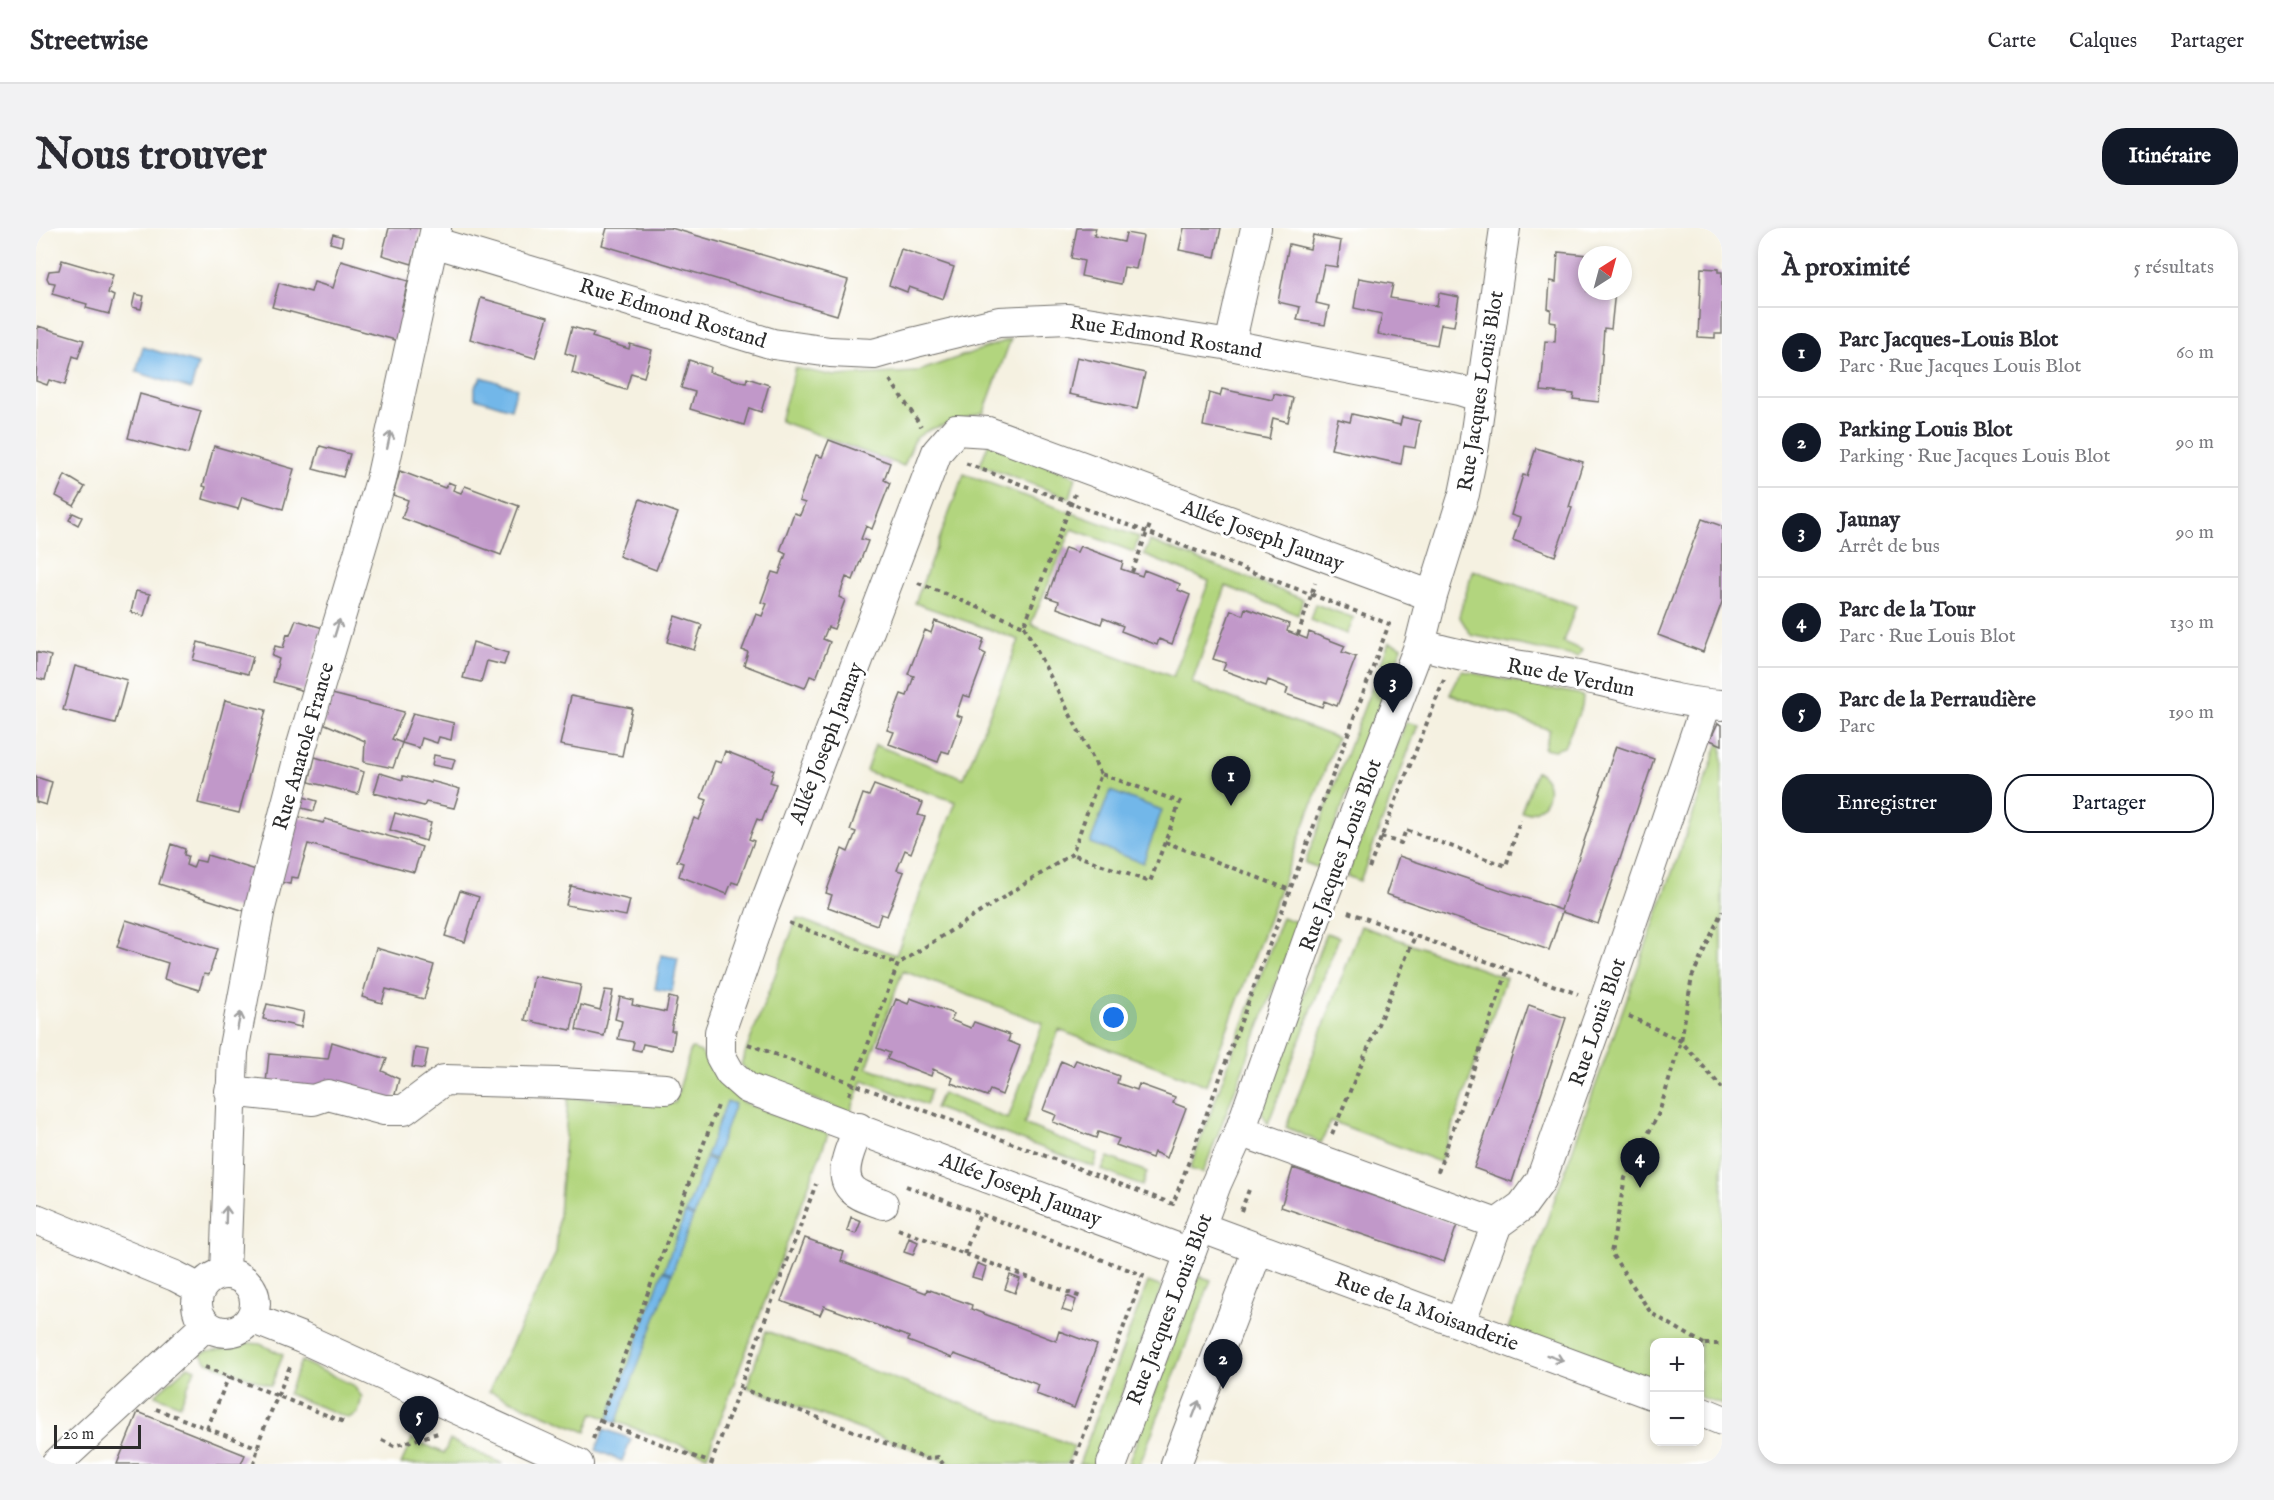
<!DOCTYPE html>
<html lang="fr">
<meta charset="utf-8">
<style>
:root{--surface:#fff;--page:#f2f2f3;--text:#2b2b33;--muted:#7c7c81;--line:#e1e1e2;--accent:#111827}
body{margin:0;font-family:"IM FELL English",serif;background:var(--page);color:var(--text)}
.controls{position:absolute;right:18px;bottom:18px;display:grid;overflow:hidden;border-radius:12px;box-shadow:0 3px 9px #0003}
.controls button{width:54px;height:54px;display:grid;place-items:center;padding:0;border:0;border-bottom:2px solid var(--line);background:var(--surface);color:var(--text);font:30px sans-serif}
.compass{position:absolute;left:1542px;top:18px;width:54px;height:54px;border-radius:50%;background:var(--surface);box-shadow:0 3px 9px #0003;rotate:36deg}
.scale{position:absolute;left:18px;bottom:15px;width:87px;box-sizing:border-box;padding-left:6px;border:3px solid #2b2b2b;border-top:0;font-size:16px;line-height:21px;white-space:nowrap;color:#2b2b2b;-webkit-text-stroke:4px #fff;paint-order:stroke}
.you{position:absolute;left:1078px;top:790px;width:21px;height:21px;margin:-15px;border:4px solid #fff;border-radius:50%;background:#1a73e8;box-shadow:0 0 0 9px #1a73e833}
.badge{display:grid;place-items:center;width:39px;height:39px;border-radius:50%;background:var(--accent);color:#fff;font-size:20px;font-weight:700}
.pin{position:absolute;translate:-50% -50px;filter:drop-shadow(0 2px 3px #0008)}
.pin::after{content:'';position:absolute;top:32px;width:21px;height:18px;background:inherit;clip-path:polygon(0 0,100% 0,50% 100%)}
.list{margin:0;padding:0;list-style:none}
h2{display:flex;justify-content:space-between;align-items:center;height:78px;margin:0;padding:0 24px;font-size:26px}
h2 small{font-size:20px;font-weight:400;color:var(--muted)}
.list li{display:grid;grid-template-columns:39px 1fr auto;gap:18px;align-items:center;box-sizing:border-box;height:90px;padding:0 24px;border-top:2px solid var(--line)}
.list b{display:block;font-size:22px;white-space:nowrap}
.list p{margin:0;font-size:20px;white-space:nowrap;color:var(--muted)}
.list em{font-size:20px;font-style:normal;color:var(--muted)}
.actions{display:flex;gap:12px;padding:18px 24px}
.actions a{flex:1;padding:14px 0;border:2px solid var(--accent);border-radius:24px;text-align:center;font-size:21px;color:var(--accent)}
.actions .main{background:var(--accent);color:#fff}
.map{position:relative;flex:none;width:1686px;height:1236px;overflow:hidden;border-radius:24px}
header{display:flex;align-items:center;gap:36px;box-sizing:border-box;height:84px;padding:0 30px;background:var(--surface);border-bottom:2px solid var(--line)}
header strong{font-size:28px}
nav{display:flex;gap:33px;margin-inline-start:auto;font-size:21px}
.intro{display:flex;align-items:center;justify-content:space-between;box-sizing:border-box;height:144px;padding:0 36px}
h1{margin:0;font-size:42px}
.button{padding:15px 27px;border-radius:24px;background:var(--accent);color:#fff;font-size:21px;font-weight:700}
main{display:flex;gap:36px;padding:0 36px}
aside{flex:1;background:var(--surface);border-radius:24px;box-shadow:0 3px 9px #0003}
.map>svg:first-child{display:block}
</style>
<header>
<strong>Streetwise</strong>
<nav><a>Carte</a><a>Calques</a><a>Partager</a></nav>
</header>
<div class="intro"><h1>Nous trouver</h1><a class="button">Itinéraire</a></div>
<main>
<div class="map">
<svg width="1686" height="1236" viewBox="0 0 1686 1236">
<rect width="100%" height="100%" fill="#fff"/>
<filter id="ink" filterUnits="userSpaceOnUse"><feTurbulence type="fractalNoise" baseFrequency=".0167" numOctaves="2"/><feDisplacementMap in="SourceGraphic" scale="12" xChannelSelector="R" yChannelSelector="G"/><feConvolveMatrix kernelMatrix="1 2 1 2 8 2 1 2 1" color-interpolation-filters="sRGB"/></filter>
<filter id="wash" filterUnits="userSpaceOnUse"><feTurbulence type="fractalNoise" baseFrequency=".008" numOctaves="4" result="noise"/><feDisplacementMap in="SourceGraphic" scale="24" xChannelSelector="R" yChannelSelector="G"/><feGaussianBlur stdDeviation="1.35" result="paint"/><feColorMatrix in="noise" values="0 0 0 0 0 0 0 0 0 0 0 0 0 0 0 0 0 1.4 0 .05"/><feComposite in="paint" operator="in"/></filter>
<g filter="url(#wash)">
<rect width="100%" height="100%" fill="#f5f1e1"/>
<path fill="#b2d57e" stroke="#6e8054" stroke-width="1.5" d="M975,111L948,184L892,202L879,211L868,238L744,193L759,140L799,148L880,144Z
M953,214L1040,249L1034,270L944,237Z
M928,246L1103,309L1098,324L1036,301L995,396L1137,449L1173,353L1108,327L1114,313L1267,371L1262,387L1190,358L1156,455L1301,510L1170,857L1023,802L988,896L1062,926L1058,939L899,880L906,865L972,891L1007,795L867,743L831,839L895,862L890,877L827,852L814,885L715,847L705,836L761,690L860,727L920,574L830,543L839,517L928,550L983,412L879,375Z
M1437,342L1540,378L1527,414L1546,422L1542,429L1435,407L1423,388Z
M1279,376L1318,390L1311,406L1274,392Z
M1353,414L1366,419L1283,640L1269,635Z
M1426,443L1542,466L1547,469L1546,478L1528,519L1518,522L1508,520L1514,502L1414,466Z
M1370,494L1382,497L1324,653L1311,648Z
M1686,506V1177L1664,1169V1114H1618V1153L1472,1101Z
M1500,543C1524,556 1510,588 1485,584Z
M1246,689L1263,695L1167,945L1154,941Z
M1325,698L1470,750L1404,934L1295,893L1285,915L1250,899Z
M1290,705L1303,709L1232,896L1225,883Z
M655,820L665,824L680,847L706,874L792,906L671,1227L557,1185L550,1204L453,1163L520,1025L532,870L639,875Z
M1072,929L1111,944L1106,958L1066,942Z
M1163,1048L1175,1052L1104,1236H1092Z
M1112,1054L1126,1059L1060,1236H1043Z
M730,1103L1023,1212L1038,1219L1031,1236H916L711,1159Z
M212,1115L224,1116L247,1127L235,1158L171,1134L164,1126C180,1118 194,1124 212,1115Z
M265,1133L317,1157L326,1169L322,1185L312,1190L252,1166Z
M152,1138L159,1141L144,1177L119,1167Z
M376,1211L408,1225L414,1212L467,1236H365Z"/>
<path fill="#72b7e9" stroke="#4e718a" stroke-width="1.5" d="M107,119L162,136L155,161L100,144Z
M446,149L481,160L475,181L439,170V159Z
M1074,563L1126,582L1107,635L1054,615Z
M625,727L642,730L636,764L619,761Z
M691,873L699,876L679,931L670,928Z
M670,930L678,933L658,988L650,985Z
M649,986L657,989L636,1045L628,1042Z
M627,1043L636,1046L580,1195L572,1192Z
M568,1201L595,1211L586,1233L560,1222Z"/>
<g id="blocks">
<path fill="#c198c9" d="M353,0H385L376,36L346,27Z
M571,0H635L812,52L801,87L566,17Z
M1041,0H1060L1058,8L1088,14L1090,5L1107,8L1100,41L1088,39L1085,56L1045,48L1048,33L1035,30Z
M1148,0H1185L1179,29L1143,22Z
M297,6L307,9L305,18L294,15Z
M1277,7L1305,13L1301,39L1288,37L1280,75L1293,78L1289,97L1261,92L1264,79L1242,74L1253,16L1274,21Z
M865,21L918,39L907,71L873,59L871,64L853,57Z
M1522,24L1551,27V63H1579L1575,101L1568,100L1563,174L1537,171L1538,166L1505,163L1509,113L1519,114L1520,95L1514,94L1515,82L1512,81L1514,53L1520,54Z
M26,32L77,47L72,65L78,68L73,86L50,80L51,76L16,66L19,55L13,54L11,50L13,43L23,42Z
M305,33L372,53L365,82L372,84L367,114L236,79L243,55L275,64L278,54L297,60Z
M1665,40L1682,41V44H1686V106H1679V110L1662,109Z
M1323,50L1357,56L1354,70L1401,78L1403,65L1423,69L1418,98L1405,96L1401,117L1342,106L1346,86L1318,80Z
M99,66L108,68L105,81L96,79Z
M445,70L512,89L499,130L434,111Z
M2,98L48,112L42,130L37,128L29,157L13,152L11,157L0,153Z
M536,99L558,105L556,109L593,121L594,116L616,122L608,149L595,145L590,162L536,145L540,129L529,125Z
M1041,129L1109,145L1101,181L1033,166Z
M653,132L674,139L673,144L710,155L711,150L733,157L725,184L713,180L708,197L654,181L659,164L645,160Z
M1186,161L1237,172L1238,166L1257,170L1252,194L1237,190L1233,211L1167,198L1173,165L1184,168Z
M104,166L165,183L152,226L92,210Z
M1316,186L1364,197L1366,189L1384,193L1379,220L1368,218L1365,236L1295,221L1302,191L1314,194Z
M793,212L854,235L848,252L854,255L836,301L830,298L825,311L832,313L817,352L810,349L803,369L809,372L798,401L792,399L787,411L794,414L780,450L774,448L769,460L708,437L712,424L706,422L720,386L726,388L731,376L725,374L736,344L743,346L750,326L744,323L758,285L764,287L769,275L763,273L780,227L786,229Z
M178,218L258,241L247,281L206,269L202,281L167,271L170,259L167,258Z
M284,218L314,226L307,249L277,241Z
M1500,220L1547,234L1533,279L1536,280L1519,328L1477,312L1484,290L1475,287L1487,247L1491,248Z
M364,243L409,260L412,254L419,257L417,262L425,265L429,258L483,278L465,327L366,290L372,272L357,267Z
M29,247L49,259L38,278L20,268Z
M604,271L642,285L620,342L583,328Z
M37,285L46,289L42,297L33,292Z
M1666,291L1686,298V374L1667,424L1622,407Z
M1044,318L1087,334L1085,341L1106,348L1108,342L1144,356L1142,362L1154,367L1136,416L1123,411L1121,417L1085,403L1087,398L1067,390L1065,396L1021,380L1023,373L1011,369L1029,320L1041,324Z
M100,363L114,366L108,388L95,384Z
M1209,380L1253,396L1251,403L1271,411L1273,404L1309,418L1306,424L1320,429L1301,478L1288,473L1286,479L1250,466L1252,460L1232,452L1230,458L1187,442L1190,435L1177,431L1195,382L1207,387Z
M639,388L666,397L658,422L631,414Z
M260,392L287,400L268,463L237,454L243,431L236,428L239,418L247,420L251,406L254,407Z
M899,393L948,411L944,423L950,426L934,469L927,467L920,487L926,489L913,525L906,523L902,534L853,516L858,504L851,502L865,466L871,468L878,448L872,446L889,402L895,405Z
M162,414L217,429L212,446L157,432Z
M437,414L472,425L468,437L451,433L445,454L427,450Z
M0,424L15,428L9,452L0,450Z
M39,438L91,452L79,495L27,482Z
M296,466L368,484L356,511L366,515L357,540L328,534L329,513L287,495Z
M535,468L596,480L586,528L524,517Z
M189,472L230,482L203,585L162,575Z
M377,485L418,495L415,512L403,509L401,515L386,510L383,520L366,515Z
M1682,495L1686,497V517L1674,512Z
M1580,518L1618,531L1562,696L1526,684L1513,722L1350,666L1363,628L1525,682Z
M689,523L738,542L734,554L740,556L726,593L721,591L713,611L718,613L702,656L696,654L691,666L643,648L647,635L641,633L658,590L663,592L671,572L665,570L679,533L685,535Z
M398,527L419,531L416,541L396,537Z
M279,529L328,544L322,566L273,554Z
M344,545L367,552V548L395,555V553L424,561L418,580L390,574L388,578L338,565Z
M0,549L16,554L10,577L0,574Z
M838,557L887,575L882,587L889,589L875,625L869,622L861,642L868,644L851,688L845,686L841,697L792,679L796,667L790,665L806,621L812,624L820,604L814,602L827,566L833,568Z
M264,568L281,573L278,583L262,579Z
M359,585L395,595L390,613L354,602Z
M260,588L287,595L289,591L374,614V615L386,619L378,644L272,616L262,650L255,649L254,656L244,654Z
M135,616L149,621L148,627L152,628L150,637L157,640L160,632L169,634L171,627L220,642L209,683L123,656Z
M535,658L594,672L590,688L530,677Z
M424,663L443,669L429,714L409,708Z
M90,692L181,721L173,747L168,746L163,762L128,751L132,735L81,719Z
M340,720L398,737L388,771L350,761L346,775L326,769Z
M498,748L545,757L535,802L489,792Z
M569,762L577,763L568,808L540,802L545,777L564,782Z
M584,769L597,772L596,777L630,784L633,769L641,771L635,803H639L636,822L607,816L605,823L596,821L598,814L582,811L586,793L579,791Z
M874,770L918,786L915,792L935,800L938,794L974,807L972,813L984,818L966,867L954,862L951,868L915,855L917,850L897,841L895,848L851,831L854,825L841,820L860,771L872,776Z
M231,776L268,784L265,799L227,791Z
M1493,777L1530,790L1476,954L1438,940Z
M296,814L351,831L346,843L363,851L357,874L230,855L233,826L292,831Z
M379,820L392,822L388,841L376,839Z
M1040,832L1083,848L1081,855L1101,862L1103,856L1139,869L1137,875L1150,880L1131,930L1118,924L1116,930L1080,917L1083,911L1062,904L1060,910L1017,894L1020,887L1007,882L1025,833L1037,838Z
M1257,940L1421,997L1408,1034L1245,979Z
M815,989L825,993L820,1006L811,1003Z
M769,1010L808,1024L805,1033L890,1065L891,1061L936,1077L935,1081L1020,1113L1023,1103L1061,1117L1038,1180L1000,1166L1003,1157L918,1126L916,1130L872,1113L873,1109L788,1078L784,1087L745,1073Z
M873,1010L882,1014L877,1027L868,1024Z
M941,1035L950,1039L946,1052L936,1049Z
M974,1047L984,1051L979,1065L969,1061Z
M1031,1068L1040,1072L1036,1085L1026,1082Z
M102,1184L209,1227L205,1236H81Z"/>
</g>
</g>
<g filter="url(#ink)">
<use href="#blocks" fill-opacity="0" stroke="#72706b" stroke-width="1.5"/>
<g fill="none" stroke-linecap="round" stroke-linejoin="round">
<defs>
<path id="minor" d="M397,14L737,116L794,124L838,126L880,114L963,94L1032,91L1194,117L1423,162L1445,169
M1194,117L1220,0
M1384,416C1443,434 1505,439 1565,453C1606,462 1643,475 1686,477
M194,863L277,872L292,867L348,882H368L408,852L524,855L630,861
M823,900C816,917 800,947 817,962C824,969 838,972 847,976
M1204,903L1461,996
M0,991L139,1048L164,1061
M1164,999L1618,1167
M1154,1025L711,860L694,845L684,827V804L726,684L901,224L920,202L952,204L1396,368
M189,1045L197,824L224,680L266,517L345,252L400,0
M161 1075a29 29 0 1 1 58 0a29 29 0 1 1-58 0Z
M215,1090L266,1110L542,1236
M1424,1095L1461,996L1486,978L1505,952L1568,775L1670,476
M1664,1183L1686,1192
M20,1236L170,1097
M1076,1236L1180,956L1204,903L1286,672L1384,416L1396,368L1428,266L1438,217L1469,0
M1140,1236L1222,1021"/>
</defs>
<use href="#minor" stroke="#72706b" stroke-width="32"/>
<path stroke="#72706b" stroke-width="4" stroke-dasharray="4.5 4.5" stroke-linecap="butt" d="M854,152L885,198
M1096,344L1115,294
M882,355L988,398L1039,266
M988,398L1065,546
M1262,407L1279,355
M1345,609L1365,615L1370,602L1470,638L1484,592
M1129,614L1254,662
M1333,640L1408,452
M1312,684L1542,766
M753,695L862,736
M1593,788L1645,813L1686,860
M712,816L1137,976L1353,396L929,235
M813,867L862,736L1036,626L1065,546L1144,574L1114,654L1036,626
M1296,906L1379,708
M1402,944L1472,741
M870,958L1107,1047L1037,1236
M1205,983L1214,959
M862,1001L1045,1069
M928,1026L944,986
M1668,1116L1615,1085L1575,1025L1589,950L1623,885L1645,813L1656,749L1686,683
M1664,1123L1668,1116H1686
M169,1139L308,1194
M704,1160L891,1231L902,1229L907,1236
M120,1181L223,1220
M564,1193L678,1236
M171,1201L193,1148
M557,1211L683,875
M346,1212L358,1218L402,1205
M218,1236L224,1210L255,1136
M675,1236L780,956"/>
<use href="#minor" stroke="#fff" stroke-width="30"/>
</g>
<defs><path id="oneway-shaft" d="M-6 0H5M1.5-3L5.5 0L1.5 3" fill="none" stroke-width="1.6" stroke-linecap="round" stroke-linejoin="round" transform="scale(1.5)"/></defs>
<g stroke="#a0a0a0">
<use href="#oneway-shaft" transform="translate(353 212) rotate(-78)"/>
<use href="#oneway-shaft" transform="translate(301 400) rotate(-73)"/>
<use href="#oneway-shaft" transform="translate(203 793) rotate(-79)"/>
<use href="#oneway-shaft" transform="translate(190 987) rotate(-88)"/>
<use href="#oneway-shaft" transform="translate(1519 1130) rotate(20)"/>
<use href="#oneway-shaft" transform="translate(1160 1181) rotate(-69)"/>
</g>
</g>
<g text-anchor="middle" stroke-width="6" stroke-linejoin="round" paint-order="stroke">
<g font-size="21" fill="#2b2b2b" stroke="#fff">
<text transform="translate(637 85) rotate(17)" y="7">Rue Edmond Rostand</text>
<text transform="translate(1130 108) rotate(9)" y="7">Rue Edmond Rostand</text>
<text transform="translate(1444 163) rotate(-81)" y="7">Rue Jacques Louis Blot</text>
<text transform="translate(1227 307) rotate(20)" y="7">Allée Joseph Jaunay</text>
<text transform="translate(1535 449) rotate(11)" y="7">Rue de Verdun</text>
<text transform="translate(790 515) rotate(-69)" y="7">Allée Joseph Jaunay</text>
<text transform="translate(267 518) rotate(-74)" y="7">Rue Anatole France</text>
<text transform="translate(1304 627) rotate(-70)" y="7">Rue Jacques Louis Blot</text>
<text transform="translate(1561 794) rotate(-71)" y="7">Rue Louis Blot</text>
<text transform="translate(985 961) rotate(21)" y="7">Allée Joseph Jaunay</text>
<text transform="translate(1133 1081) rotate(-69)" y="7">Rue Jacques Louis Blot</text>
<text transform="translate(1391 1083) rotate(20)" y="7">Rue de la Moisanderie</text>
</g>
</g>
</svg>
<div class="controls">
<button>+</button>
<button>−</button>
</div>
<svg class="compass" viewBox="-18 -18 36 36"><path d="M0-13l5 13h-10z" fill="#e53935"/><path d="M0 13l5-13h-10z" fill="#7c7c81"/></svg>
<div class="scale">20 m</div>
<div class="you"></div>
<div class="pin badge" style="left:1195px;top:578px">1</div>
<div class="pin badge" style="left:1187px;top:1161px">2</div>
<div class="pin badge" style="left:1357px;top:485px">3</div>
<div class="pin badge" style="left:1604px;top:960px">4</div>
<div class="pin badge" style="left:383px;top:1218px">5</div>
</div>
<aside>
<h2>À proximité<small>5 résultats</small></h2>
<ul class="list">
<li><span class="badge">1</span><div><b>Parc Jacques-Louis Blot</b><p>Parc · Rue Jacques Louis Blot</p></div><em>60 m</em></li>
<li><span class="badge">2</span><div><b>Parking Louis Blot</b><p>Parking · Rue Jacques Louis Blot</p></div><em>90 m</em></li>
<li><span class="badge">3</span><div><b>Jaunay</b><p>Arrêt de bus</p></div><em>90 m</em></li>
<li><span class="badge">4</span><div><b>Parc de la Tour</b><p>Parc · Rue Louis Blot</p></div><em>130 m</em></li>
<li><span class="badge">5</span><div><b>Parc de la Perraudière</b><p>Parc</p></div><em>190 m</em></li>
</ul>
<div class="actions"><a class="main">Enregistrer</a><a>Partager</a></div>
</aside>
</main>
